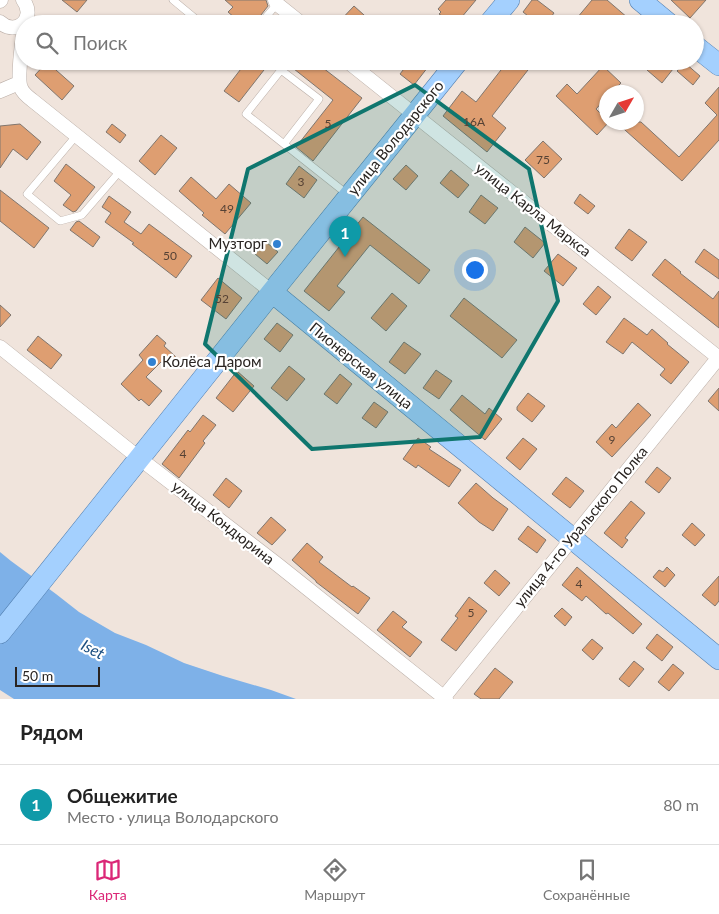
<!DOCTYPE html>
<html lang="ru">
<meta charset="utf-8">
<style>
:root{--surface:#fff;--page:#f6f6f6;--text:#222;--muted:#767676;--line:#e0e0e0;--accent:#db2777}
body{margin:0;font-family:Lato,sans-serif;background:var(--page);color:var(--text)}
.compass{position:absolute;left:599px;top:85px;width:45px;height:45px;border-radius:50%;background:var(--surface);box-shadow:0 1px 4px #0004;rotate:51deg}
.scale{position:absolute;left:15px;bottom:12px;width:85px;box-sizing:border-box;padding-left:5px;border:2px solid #292421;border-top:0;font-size:14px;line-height:18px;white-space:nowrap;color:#292421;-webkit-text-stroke:4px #fff;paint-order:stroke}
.you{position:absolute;left:474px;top:269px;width:18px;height:18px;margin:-12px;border:4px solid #fff;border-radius:50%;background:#1a73e8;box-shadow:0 0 0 8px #1a73e833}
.badge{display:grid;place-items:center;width:32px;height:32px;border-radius:50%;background:var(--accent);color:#fff;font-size:16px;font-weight:700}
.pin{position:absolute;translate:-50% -41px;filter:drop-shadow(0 1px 2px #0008)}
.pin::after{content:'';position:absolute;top:26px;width:18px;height:15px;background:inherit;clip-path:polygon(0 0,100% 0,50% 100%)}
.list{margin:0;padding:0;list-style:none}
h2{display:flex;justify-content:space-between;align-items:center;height:65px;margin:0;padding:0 20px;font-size:21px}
h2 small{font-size:16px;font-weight:400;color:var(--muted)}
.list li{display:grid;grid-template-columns:32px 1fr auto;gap:15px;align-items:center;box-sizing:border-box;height:80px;padding:0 20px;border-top:1px solid var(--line)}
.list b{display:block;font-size:19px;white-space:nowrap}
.list p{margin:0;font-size:16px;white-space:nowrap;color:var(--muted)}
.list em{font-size:16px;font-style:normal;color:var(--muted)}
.icon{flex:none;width:28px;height:28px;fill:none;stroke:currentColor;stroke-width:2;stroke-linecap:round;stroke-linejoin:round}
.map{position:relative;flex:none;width:719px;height:699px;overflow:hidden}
.search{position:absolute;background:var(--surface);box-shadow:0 1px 4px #0004;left:15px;right:15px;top:15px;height:55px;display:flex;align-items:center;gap:12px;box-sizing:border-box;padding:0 18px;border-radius:28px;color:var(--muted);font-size:19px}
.sheet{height:145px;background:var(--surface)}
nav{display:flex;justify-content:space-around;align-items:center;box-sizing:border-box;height:70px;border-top:1px solid var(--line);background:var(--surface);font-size:14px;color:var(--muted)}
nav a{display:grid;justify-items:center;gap:2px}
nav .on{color:var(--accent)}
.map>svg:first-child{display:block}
</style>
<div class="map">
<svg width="719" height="699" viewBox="0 0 719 699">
<rect width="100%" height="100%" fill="#f0e4dc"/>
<path fill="#7eb1e8" d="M0,552L11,561L56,594L79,612L115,633L146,645L184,663L223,676L271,690L296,699H14L0,690Z"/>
<path fill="#de9e71" stroke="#80766e" d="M62,0H87L77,12Z
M225,0H266L268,6L254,24H242L228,12L233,7Z
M446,0H476L456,24H440L445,18L439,14L441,12L438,9Z
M532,0H537L554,13L546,24H538L523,12Z
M592,0H607L635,24H572Z
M671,0H706L690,18Z
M354,6L374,24H337Z
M247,61H271L239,102L224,91Z
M284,61H314L362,98L313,161L296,147L333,100Z
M410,61H421L428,67L414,85L400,74Z
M508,61H535L492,116L506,128L487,152L443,116L462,91L476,102Z
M641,61H663L673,69L662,83L647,70L649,68Z
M47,62L74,86L62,100L35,75Z
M685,63L700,76L693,85L677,71Z
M603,66L621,83L612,92H606V98L596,109L606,119V122H609L597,135L556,96L567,84L577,94Z
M719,87V140L682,181L616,122H641L679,157L717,115L705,103Z
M20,124L41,142L27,160L13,149L0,168V126Z
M112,124L126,135L120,143L106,132Z
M161,135L177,148L155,175L139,161Z
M543,141L562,159L544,178L525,160Z
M66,164L95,187L76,211L73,212L63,205L71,195L54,181Z
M406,165L418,176L406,190L393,179Z
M299,166L317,180L304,198L286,184Z
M451,170L469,185L458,198L440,183Z
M191,177L216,199L229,184L251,203L225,234L202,215L204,213L179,191Z
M0,190L49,228L34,248L0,221Z
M580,194L595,206L588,214L574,203Z
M481,195L498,208L485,224L469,212Z
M109,196L131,212L124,222L141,234L149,224L192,256L176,278L132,244L134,243L105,222L111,213L102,207Z
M363,217L430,270L419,284L370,245L337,286L345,292L329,311L304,291Z
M79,221L100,237L93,247L70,230L76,222Z
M525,227L545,243L533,258L514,242Z
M629,229L647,242L632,261L615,248Z
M266,242L278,252L267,264L255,254Z
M704,249L719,260V279L695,262Z
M558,254L577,268L563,286L544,271Z
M665,259L681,272L680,273L713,299L719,291V328L652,275Z
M218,278L242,298L226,319L201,300Z
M598,286L611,297L596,315L583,304Z
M392,293L407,306L386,331L371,318Z
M464,298L517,340L502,358L450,316Z
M0,305L11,315L0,327Z
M624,318L647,335L652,329L668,343L667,344L689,362L671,384L660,375L665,369L632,342L623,354L606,342Z
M277,323L293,335L280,352L264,339Z
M157,335L166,343L164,346L176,357L167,367L161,362L146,377L162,391L149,406L141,399L139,401L121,384L143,360L139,355Z
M38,336L62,355L51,369L27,350Z
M404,342L421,354L405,374L389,362Z
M289,366L305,379L287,401L271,388Z
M436,370L452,381L439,399L423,388Z
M237,371L254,386L233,412L216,398Z
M340,374L352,384L337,404L324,394Z
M719,388V411L708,401Z
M528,393L545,406L532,422L517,410V407Z
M462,395L485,414L489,408L502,419L485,440L450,410Z
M374,402L388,412L376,428L362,418Z
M638,403L651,415L612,457L596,442L612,424L616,428Z
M203,415L216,425L203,441L205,443L179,478L162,464L188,430L190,432Z
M418,438L431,447L429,449L461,470L449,487L418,465L416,468L403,459Z
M523,438L537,449L520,470L506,458Z
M657,467L671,478L659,493L645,482Z
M566,477L584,491L570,508L552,494Z
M226,478L242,491L229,508L213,495Z
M476,483L493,498L508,509L493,531L479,522L458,503Z
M631,501L645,513L625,538L628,540L622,548L604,533Z
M271,517L286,530L272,545L257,533Z
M692,523L705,535L695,546L682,535Z
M528,526L546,540L537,553L518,539Z
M307,543L323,557L319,562L352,587L353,586L370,598L358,614L316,582V581L292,560Z
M577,567L642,624L633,634L608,613L606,614L586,596L582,601L562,585Z
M667,567L675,575L665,587L653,577L659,570L663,572Z
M495,570L510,583L499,596L484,583Z
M719,576V601L715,606L702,595Z
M469,597L487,611L456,651L441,640L458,618L455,616Z
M562,608L572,617L565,626L554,616Z
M393,611L407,622L402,627L422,642L410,657L377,630Z
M657,634L673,647L662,661L646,648Z
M592,639L603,648L593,660L582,650Z
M634,661L644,669L629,687L619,679Z
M673,664L684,673L669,691L658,682Z
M495,668L513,682L499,699H481L474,694Z"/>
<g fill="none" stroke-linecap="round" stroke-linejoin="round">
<defs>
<path id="lane" d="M173,0L202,24
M260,24L277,4
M76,136L27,194L60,221L82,215L120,171
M284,144L319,99L281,70L246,114L347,194"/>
<path id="street" d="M275,0L277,4L302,24
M0,1L1,0
M0,22C16,37 37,18 23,0
M24,31C22,42 17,80 21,88C23,93 28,97 32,100L272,292
M347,61L719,358
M0,91L19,83
M0,347L139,458L278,565L446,699
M444,697L719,357"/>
<path id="primary" d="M640,0L669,24
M489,24L509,0
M695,46L719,65
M272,292L719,659
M0,633L272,292L458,61"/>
</defs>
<use href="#lane" stroke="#baaea7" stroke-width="8"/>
<use href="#street" stroke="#baaea7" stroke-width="15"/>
<use href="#primary" stroke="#527fb0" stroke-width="22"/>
<use href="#lane" stroke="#fff" stroke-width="7"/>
<use href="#street" stroke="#fff" stroke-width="14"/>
<use href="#primary" stroke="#a4d0fe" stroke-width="21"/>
</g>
<path fill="#0f766e" fill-opacity="0.2" stroke="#0f766e" stroke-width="4" stroke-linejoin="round" d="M415,85L529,169L558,301L480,437L312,449L205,344L248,169Z"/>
<g fill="#3181d1" stroke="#fff" stroke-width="2">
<circle cx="277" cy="244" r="5"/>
<circle cx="152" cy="362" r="5"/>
</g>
<g text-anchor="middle" stroke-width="4.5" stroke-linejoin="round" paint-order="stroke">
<g font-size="12" fill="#564235">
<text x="474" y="126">16А</text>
<text x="328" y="128">5</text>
<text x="543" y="164">75</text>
<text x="301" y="186">3</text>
<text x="227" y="213">49</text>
<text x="170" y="260">50</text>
<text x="222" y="303">52</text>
<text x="612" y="444">9</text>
<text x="183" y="458">4</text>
<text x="579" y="588">4</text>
<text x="471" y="617">5</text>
</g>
<g font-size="15" fill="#292421" stroke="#fff">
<text transform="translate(396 138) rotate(-51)" y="5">улица Володарского</text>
<text transform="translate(533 210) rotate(38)" y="5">улица Карла Маркса</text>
<text transform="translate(361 366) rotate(39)" y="5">Пионерская улица</text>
<text transform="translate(223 523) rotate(38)" y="5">улица Кондюрина</text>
<text transform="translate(581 527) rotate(-51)" y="5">улица 4-го Уральского Полка</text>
</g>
<g font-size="15" fill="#292421" stroke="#fff" text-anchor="end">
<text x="267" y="249">Музторг</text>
<text x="162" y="367" text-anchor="start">Колёса Даром</text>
</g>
<g font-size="16" font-style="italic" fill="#1a4e81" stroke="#fff">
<text transform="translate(93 649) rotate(27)" y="6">Iset</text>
</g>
</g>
</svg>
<svg class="compass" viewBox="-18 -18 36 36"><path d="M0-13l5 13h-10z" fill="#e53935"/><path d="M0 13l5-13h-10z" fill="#767676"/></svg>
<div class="scale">50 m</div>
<div class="you"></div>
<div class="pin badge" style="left:345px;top:257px;background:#0f9aa8">1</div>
<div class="search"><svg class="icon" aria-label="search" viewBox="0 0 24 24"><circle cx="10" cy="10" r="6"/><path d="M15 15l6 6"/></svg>Поиск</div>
</div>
<section class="sheet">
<h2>Рядом<small></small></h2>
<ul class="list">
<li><span class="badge" style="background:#0f9aa8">1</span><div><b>Общежитие</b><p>Место · улица Володарского</p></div><em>80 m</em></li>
</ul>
</section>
<nav>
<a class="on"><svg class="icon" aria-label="map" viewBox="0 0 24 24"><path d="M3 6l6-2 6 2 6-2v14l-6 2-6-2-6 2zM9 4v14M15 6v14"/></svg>Карта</a>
<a><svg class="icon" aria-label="directions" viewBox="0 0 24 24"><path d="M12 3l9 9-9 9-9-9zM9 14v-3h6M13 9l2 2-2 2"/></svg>Маршрут</a>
<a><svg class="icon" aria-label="saved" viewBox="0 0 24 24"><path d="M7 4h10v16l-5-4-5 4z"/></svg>Сохранённые</a>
</nav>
